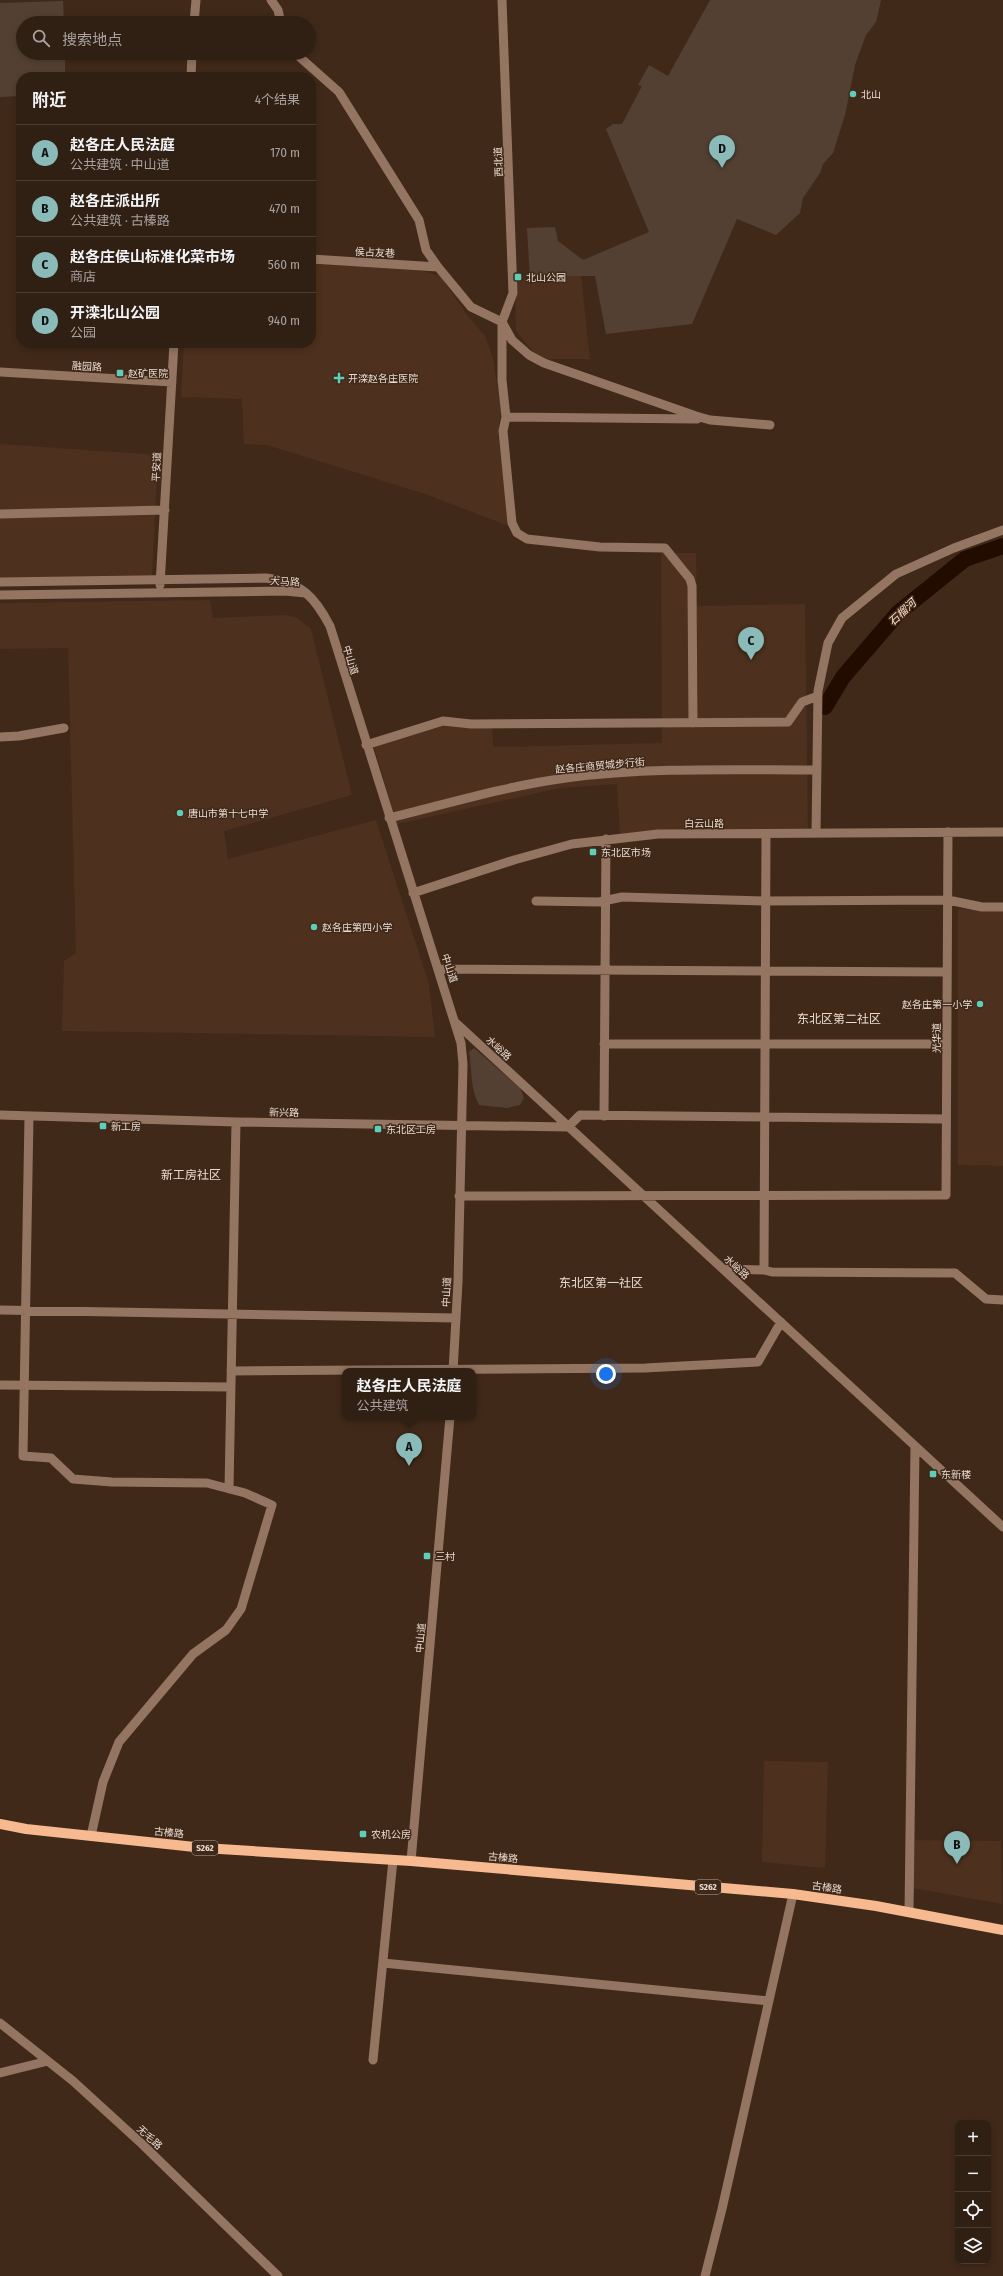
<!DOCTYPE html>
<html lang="zh">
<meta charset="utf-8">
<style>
:root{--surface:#301f13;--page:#38271c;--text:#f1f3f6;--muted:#a8a2a0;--line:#4b3d33;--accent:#8bbbb9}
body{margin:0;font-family:"Fira Sans Condensed","Noto Sans SC",sans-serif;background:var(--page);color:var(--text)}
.controls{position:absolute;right:12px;bottom:12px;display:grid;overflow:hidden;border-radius:8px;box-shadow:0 2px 6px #0003}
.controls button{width:36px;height:36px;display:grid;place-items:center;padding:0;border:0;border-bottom:1px solid var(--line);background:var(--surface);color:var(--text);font:20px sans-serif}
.you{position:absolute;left:606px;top:1374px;width:14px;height:14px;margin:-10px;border:3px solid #fff;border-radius:50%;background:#1a73e8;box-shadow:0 0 0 6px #1a73e833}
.badge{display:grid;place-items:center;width:26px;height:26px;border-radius:50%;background:var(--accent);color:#111;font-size:13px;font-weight:700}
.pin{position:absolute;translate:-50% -33px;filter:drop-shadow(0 1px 2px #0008)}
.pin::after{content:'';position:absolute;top:21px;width:14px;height:12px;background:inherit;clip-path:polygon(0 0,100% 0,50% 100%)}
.popup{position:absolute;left:342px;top:1368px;width:134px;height:52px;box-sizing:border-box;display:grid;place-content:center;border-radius:8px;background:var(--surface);filter:drop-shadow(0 1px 3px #0005);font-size:13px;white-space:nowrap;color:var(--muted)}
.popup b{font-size:15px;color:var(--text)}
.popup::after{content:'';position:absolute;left:50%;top:100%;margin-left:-8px;border:8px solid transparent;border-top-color:var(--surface)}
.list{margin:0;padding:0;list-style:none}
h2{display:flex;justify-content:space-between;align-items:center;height:52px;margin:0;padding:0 16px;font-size:17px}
h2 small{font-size:13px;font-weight:400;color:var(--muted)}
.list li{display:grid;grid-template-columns:26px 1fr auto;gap:12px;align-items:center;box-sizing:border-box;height:56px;padding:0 16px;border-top:1px solid var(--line)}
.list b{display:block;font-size:15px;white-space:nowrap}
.list p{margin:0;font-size:13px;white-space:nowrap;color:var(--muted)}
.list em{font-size:13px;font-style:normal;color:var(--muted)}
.icon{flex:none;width:22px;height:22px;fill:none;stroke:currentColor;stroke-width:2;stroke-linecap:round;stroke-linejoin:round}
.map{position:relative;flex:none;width:1003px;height:2276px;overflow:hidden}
.search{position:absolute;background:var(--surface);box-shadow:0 2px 6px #0003;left:16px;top:16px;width:300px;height:44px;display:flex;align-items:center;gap:10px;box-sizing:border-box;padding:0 14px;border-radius:22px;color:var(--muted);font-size:15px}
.panel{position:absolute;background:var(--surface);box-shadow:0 2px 6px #0003;left:16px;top:72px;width:300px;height:276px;border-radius:16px}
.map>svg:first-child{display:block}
</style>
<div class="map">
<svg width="1003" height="2276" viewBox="0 0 1003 2276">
<rect width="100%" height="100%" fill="#402919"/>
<path fill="#4d301d" d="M311,264L420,270L440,276L468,316L485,336L493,358L501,410L498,434L509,520L506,525L425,494L267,445L244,444L242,399L181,397L184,343H311Z
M567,276H581L590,359H545L533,352L516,331L515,280Z
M0,444L158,455L152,575L0,578Z
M661,553H696L697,606L805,604L808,831L620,835L617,784L560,788L397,824L374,747L446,723L492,725L493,747L662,743Z
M210,600L213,618L285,615L297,618L311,629L352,795L224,831L228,859L376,820L429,984L435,1037L62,1031L64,961L76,953L68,648L0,649V603Z
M958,909L1003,910V1166L958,1165Z
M764,1761L828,1762L825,1868L762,1862Z
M913,1840L1001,1841L1002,1904L913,1888Z"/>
<path fill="#534033" d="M710,0H881L876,22L866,35L855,65L845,115L833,153L823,164L820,173L803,198L800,213L776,235L737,219L692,324L606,334L595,276H567L530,279L527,228L555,227L558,241L583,260L649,232L606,129L613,124H622L642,86L638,85L649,65L668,76Z
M63,1L64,23H23V53H65V77H21V96L0,97V3Z
M474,1048L520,1088L524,1098L520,1105L507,1108L479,1105C470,1089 472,1069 469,1052Z"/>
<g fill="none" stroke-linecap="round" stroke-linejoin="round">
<path stroke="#220c00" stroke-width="16" d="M825,707L843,677L898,613L965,559L1003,546"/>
<path stroke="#937561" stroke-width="9" d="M271,0L278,10L281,23
M502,0L513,293L502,322V380L506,417L503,431L512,523L517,533L527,539L600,547L665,548L690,579L692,586L693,723
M194,23L196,0
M295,53L339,92L419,220L426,250L438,267L471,307L502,322L512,340L529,355L544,363L696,416L710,420L770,425
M191,77L192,53
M311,259L438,267
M0,372L172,382
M506,417L697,419
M0,514L165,510
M0,582L266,578C302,583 314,596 330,626L461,1043L463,1064L458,1282L453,1371
M160,585L174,343
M0,595L285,591L305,593
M0,737L19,736L64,728
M366,745L443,721L471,724L788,722L802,702L818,696
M389,818C447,804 506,786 566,778C649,767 734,770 817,770
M816,833L818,691L828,643L842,618L896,574L954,548L1003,530
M413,893L514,860L572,844L658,834L1003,832
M536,901L599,902L622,897L766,901L948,900L982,907H1003
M439,969L947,972
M456,1023L1003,1527
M604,1044H947
M0,1115L236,1122L568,1127
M29,1116L23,1456L51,1458L73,1479L112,1482L207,1483L245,1493L272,1505L241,1609L226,1630L193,1654L119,1742L103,1782L91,1836
M604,1116L606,839
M568,1127L580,1115L946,1119
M459,1196L946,1195L948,832
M723,1269L764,1270L766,834
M764,1270L772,1272L955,1273L986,1299L1003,1300
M0,1310L456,1318
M231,1371L645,1368L758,1362L781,1322
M0,1385L231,1387
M229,1489L236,1122
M411,1861L450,1417
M909,1912L915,1446
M383,1963L769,2001
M0,2023L73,2081L142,2144L278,2276
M373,2060L393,1860
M0,2073L48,2061
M705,2276L722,2209L793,1894"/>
<path stroke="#f7ba90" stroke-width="10" d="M0,1824L26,1829L204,1848L411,1861L793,1894L876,1906L1003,1930"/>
</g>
<g fill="#5eceb8" stroke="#402919" stroke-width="1.5">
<circle cx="853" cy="94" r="4"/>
<rect x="514" y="273" width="8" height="8" rx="2"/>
<rect x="116" y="369" width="8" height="8" rx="2"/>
<path d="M337 372h4v4h4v4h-4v4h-4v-4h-4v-4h4z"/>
<circle cx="180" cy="813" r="4"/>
<rect x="589" y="848" width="8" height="8" rx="2"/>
<circle cx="314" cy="927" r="4"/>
<circle cx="980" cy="1004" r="4"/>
<rect x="99" y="1122" width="8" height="8" rx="2"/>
<rect x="374" y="1125" width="8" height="8" rx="2"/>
<rect x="929" y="1470" width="8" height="8" rx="2"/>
<rect x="423" y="1552" width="8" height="8" rx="2"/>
<rect x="359" y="1830" width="8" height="8" rx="2"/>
</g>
<g text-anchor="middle" stroke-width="3" stroke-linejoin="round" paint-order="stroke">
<g fill="#402919" stroke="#b7a69a" stroke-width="1">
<rect x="192" y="1841" width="26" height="14" rx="3"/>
<rect x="695" y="1880" width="26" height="14" rx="3"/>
</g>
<g font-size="9" font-weight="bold" fill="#eadbd1">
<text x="205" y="1851">S262</text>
<text x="708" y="1890">S262</text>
</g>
<g font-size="10" fill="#eadbd1" stroke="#402919" text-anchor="start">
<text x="861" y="98">北山</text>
<text x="526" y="281">北山公园</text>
<text x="128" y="377">赵矿医院</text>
<text x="348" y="382">开滦赵各庄医院</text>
<text x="188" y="817">唐山市第十七中学</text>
<text x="601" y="856">东北区市场</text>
<text x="322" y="931">赵各庄第四小学</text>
<text x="972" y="1008" text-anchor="end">赵各庄第一小学</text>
<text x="111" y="1130">新工房</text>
<text x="386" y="1133">东北区工房</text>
<text x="941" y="1478">东新楼</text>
<text x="435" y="1560">三村</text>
<text x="371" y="1838">农机公房</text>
</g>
<g font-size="10" fill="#eadbd1" stroke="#402919">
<text transform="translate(498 162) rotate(-92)" y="4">西北道</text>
<text transform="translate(375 252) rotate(3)" y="4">侯占友巷</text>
<text transform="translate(87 366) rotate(3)" y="4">融园路</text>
<text transform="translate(156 467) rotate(-87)" y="4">平安道</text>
<text transform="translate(285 581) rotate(3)" y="4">大马路</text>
<text transform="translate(351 660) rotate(73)" y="4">中山道</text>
<text transform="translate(600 765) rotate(-5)" y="4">赵各庄商贸城步行街</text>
<text x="704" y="827">白云山路</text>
<text transform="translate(450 968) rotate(72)" y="4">中山道</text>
<text transform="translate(936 1038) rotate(-90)" y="4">光华道</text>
<text transform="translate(499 1048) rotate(43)" y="4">水峪路</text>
<text transform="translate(284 1112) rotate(1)" y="4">新兴路</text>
<text transform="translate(737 1267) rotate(43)" y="4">水峪路</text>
<text transform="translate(446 1292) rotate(-87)" y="4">中山道</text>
<text transform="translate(420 1638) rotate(-85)" y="4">中山道</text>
<text transform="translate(169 1832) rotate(6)" y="4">古榛路</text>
<text transform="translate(503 1857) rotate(5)" y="4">古榛路</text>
<text transform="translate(827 1887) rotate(8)" y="4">古榛路</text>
<text transform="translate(150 2137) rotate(43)" y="4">无毛路</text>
</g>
<g font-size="11" font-style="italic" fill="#fbdcc6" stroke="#402919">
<text transform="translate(902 612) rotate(-43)" y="4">石榴河</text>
</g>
<g font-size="12" fill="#eadbd1" stroke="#402919">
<text x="839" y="1023">东北区第二社区</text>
<text x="191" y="1179">新工房社区</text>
<text x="601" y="1287">东北区第一社区</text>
</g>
</g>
</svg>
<div class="controls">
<button>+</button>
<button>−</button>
<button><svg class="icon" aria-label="locate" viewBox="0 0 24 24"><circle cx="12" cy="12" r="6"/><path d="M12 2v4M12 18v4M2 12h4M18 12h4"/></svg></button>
<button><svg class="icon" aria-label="layers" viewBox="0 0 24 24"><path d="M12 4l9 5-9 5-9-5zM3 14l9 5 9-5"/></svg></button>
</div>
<div class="you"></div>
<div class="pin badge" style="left:409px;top:1466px">A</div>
<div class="popup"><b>赵各庄人民法庭</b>公共建筑</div>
<div class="pin badge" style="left:957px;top:1864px">B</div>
<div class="pin badge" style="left:751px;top:660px">C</div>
<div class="pin badge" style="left:722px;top:168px">D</div>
<div class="search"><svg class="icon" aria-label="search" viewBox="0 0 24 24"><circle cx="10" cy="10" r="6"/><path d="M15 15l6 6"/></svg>搜索地点</div>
<section class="panel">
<h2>附近<small>4个结果</small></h2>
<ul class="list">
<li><span class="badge">A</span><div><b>赵各庄人民法庭</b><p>公共建筑 · 中山道</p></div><em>170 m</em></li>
<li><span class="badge">B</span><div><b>赵各庄派出所</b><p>公共建筑 · 古榛路</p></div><em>470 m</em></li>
<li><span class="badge">C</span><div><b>赵各庄侯山标准化菜市场</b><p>商店</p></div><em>560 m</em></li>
<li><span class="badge">D</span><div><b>开滦北山公园</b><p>公园</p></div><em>940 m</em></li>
</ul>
</section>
</div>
